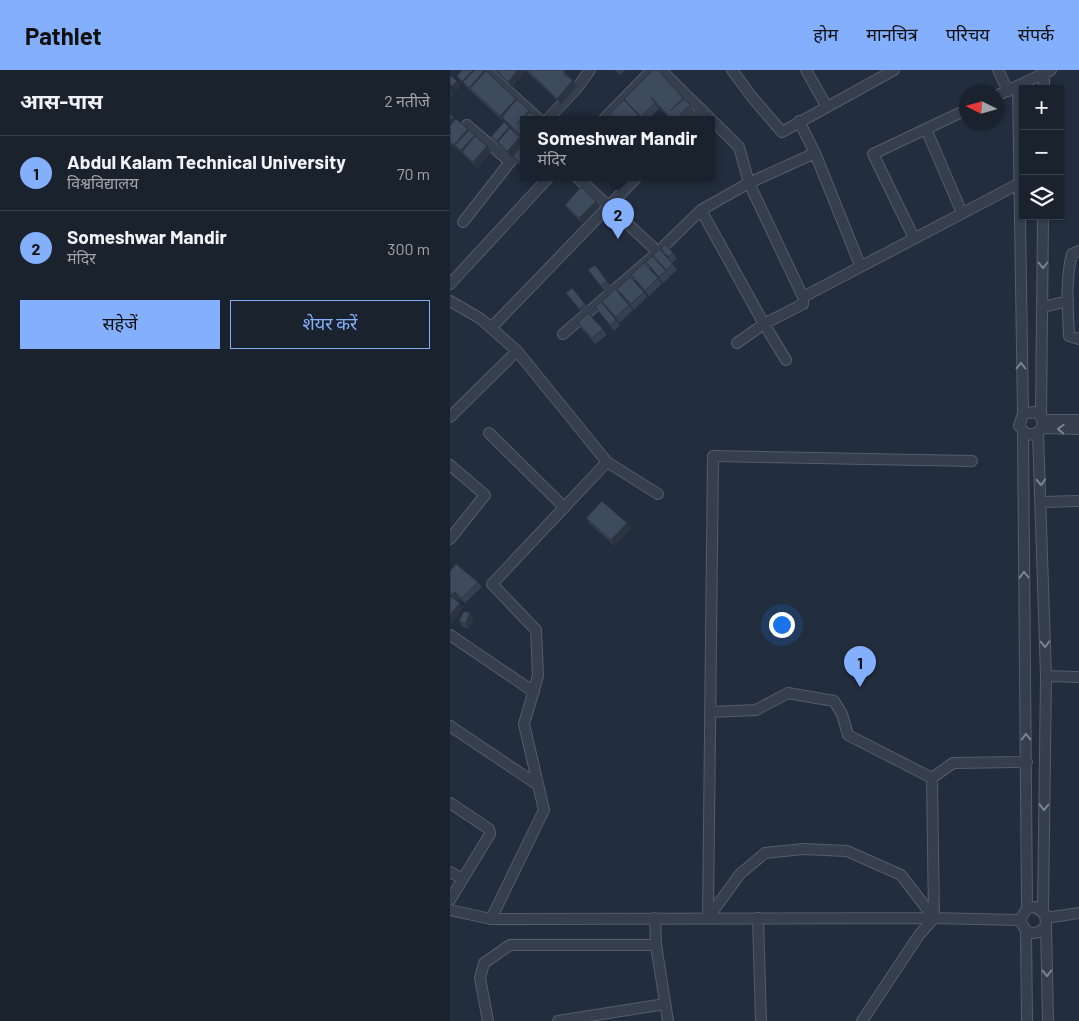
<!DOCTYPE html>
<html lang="hi">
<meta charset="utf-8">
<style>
:root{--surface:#1a222e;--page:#272f3a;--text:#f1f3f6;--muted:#9fa4aa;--line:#383f4a;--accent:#83affc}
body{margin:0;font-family:Barlow,"Noto Sans Devanagari",sans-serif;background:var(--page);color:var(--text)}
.controls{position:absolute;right:15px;top:15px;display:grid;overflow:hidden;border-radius:0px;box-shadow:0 1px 4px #0004}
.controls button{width:45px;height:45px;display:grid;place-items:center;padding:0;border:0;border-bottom:1px solid var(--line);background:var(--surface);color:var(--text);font:25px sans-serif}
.compass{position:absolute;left:509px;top:15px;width:45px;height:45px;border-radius:50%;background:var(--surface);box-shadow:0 1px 4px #0004;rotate:275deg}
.you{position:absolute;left:331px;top:554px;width:18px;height:18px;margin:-12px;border:4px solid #fff;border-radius:50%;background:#1a73e8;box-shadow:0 0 0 8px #1a73e833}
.badge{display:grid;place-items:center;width:32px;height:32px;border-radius:50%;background:var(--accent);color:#111;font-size:16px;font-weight:700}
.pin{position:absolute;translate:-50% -41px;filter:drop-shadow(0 1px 2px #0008)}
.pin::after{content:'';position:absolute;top:26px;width:18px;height:15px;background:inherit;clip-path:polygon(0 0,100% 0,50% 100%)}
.popup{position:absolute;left:70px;top:46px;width:195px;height:65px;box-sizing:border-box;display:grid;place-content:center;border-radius:0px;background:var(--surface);filter:drop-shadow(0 1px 4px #0005);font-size:16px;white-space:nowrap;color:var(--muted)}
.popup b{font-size:19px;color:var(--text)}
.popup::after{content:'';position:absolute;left:50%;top:100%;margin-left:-10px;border:10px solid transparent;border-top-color:var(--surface)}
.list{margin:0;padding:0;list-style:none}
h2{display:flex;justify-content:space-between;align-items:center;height:65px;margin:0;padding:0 20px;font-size:21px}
h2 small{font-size:16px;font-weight:400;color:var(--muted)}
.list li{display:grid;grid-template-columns:32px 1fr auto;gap:15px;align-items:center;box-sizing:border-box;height:75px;padding:0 20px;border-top:1px solid var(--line)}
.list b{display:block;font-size:19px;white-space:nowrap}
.list p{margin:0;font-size:16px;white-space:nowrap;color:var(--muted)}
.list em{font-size:16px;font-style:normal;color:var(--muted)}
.actions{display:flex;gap:10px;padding:15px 20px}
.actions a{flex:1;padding:11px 0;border:1px solid var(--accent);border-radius:0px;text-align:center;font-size:18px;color:var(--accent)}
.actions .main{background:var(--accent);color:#111}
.icon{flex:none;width:28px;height:28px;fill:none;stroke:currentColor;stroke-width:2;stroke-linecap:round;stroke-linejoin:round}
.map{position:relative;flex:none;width:629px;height:951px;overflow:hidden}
header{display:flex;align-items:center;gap:30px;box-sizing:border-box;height:70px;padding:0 25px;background:var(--accent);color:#111}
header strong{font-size:24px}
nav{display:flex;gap:28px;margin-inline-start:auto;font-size:18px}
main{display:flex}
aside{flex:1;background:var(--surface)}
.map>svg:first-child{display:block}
</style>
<header>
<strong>Pathlet</strong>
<nav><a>होम</a><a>मानचित्र</a><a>परिचय</a><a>संपर्क</a></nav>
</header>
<main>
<aside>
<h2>आस-पास<small>2 नतीजे</small></h2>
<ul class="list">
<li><span class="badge">1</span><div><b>Abdul Kalam Technical University</b><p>विश्वविद्यालय</p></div><em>70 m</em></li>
<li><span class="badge">2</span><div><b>Someshwar Mandir</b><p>मंदिर</p></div><em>300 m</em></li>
</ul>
<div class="actions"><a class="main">सहेजें</a><a>शेयर करें</a></div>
</aside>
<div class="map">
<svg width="629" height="951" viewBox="0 0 629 951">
<rect width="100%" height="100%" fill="#222d3d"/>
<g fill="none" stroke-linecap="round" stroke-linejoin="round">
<defs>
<path id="minor" d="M211,0L289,77L299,113L353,227V234L314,254L251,140
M282,0L302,27L332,62L444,0
M356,0L377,37
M548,0L558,21
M37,2L90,50
M568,16L573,344L569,356L577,365L588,363L593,355L591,347L585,342L573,344
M594,19V4
M546,26L601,0
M97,50L127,18L140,0
M153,50L202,0
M242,50L252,40
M17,55L60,92
M476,59L512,143
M365,83L410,195
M128,108L208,182
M13,152L60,92L74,76
M464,168L423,84L516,40
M629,181L622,184C615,211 618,239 619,266L629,269
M0,214L98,108
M353,227L570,113
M0,231L31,249L67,281L157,392L42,514L86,560L88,606L74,654L94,740L41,849
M593,237L618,231
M41,258L186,108
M113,264L208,182L251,140L299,113L365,83L349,51
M287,273L314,254L336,290
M0,347L67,281
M591,347L593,146
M593,350H629
M592,358L629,359
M39,363L114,437
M573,363L577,838L570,850L576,861C584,865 591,863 596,855L595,844L585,837L577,838
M588,363L596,606L593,841
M157,392L208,424
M0,395L35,425L0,469
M592,432L629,431
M0,565L84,622
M596,606L629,607
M260,642L306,640L338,623L384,631L392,644L398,665L482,708L503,693L577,692
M0,656L88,715
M0,733L39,759L40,764L0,830
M0,802L13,809
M0,840L41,849L484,848L570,850
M205,848L206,875L218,951
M258,848L263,386L522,391
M258,848L290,804L315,783L353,779L397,781L451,805L484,848
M308,848L311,951
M596,848L629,843
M596,855L598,951
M576,861L577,951
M38,951L30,908L34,893L60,875H206
M108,951L215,934
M412,951L469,865L484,848L482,708"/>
</defs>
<use href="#minor" stroke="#545d6b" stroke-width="12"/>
<use href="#minor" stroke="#363f4d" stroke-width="10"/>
</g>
<path fill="#354050" d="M35,0L67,30V29L87,48L74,50V71L55,51L54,52L11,12L7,6Z
M44,0H113L119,7L123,10L127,16L111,34L76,1L62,17Z
M165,0H175L170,5Z
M208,0L233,29L240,35L244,41L234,50H221L205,33L209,39L197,50H193L178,34L174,29Z
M0,44L5,50L18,59L37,76L41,82L27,98L9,80H8L0,73Z
M61,59L73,72L61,87L45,72L41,67Z
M74,75V99L67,92L63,86Z
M115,135L150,136L133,154L119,140Z
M211,178L223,183L227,189L222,193Z
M203,185L223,194L227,200L220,206Z
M196,192L216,201L220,207L213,213Z
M138,200L157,211L161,216L155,222Z
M181,205L208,208L212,214L199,226Z
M167,219L194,222L197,227L184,240Z
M116,223L135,234L139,239L133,244Z
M152,232L179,235L183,240L170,253L156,237Z
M145,237L166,250L170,255L164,261Z
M128,253L153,259L157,265L145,274L131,258Z
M136,448L181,458L165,476L140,454Z
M0,501L28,512L32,517L15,533L9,528L7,530L0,524Z
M20,543L24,549L19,559L13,557L9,551Z"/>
<path fill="#2b3441" d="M23,0H32L13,12L16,17L12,12Z
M35,0L39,6L20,18L23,23L19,18Z
M68,0H75L76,1L62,17L58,12Z
M123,10L127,16L111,34L107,29Z
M7,11L11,16L6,22L2,16Z
M1,17L5,23L0,29V19Z
M66,29L70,34L52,47L55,51L54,52L50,46Z
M3,47L7,53L0,61V51Z
M59,57L63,62L48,72L51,77L47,71Z
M18,59L21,65L5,75L9,80H8L4,75Z
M74,62V71L71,66Z
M25,65L28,70L12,82L11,80Z
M70,67L73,72L61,87L57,82Z
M37,76L41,82L27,98L23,92Z
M86,108H93L89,113Z
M146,131L150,136L133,154L129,148Z
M177,453L181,458L165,476L161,470Z
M5,522L9,528L7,530L3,524Z
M10,533L13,538L0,555V545Z
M20,543L24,549L19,559L15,554Z"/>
<path fill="#3e4b5d" stroke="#2b3441" d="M12,0H23L12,12L7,6Z
M25,0H35L19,18L13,12Z
M48,0H68L58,12L47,1Z
M77,0H113L115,2L113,4L123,10L107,29Z
M203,0H208L233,28L220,41L234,29L240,35L225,50H222L201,27L205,33L191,47L174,29Z
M36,1L66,29L50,46L20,18Z
M0,5L7,11L2,16L0,15Z
M67,29L79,41L67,54L80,42L87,48L85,50H74V62L71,66L52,47Z
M174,30L191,48L189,50H167L160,43Z
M0,44L3,47L0,51Z
M6,49L18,59L4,75L0,71V56Z
M54,52L59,57L47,71L41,67Z
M60,58L70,67L57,82L48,72Z
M19,60L25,65L11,80L5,75Z
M25,66L37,76L23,92L12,82Z
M74,75V97L63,86Z
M131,117L146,131L129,148L115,135Z
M216,174L223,183L218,187L211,178Z
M209,179L223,194L216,200L203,185Z
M202,186L216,201L209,207L196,192Z
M194,193L208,208L195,221L181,205Z
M145,195L157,211L151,216L138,200Z
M180,207L194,222L181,234L167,219Z
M122,218L135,234L129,239L116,223Z
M165,219L179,235L166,247L152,232Z
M151,232L166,250L160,255L145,237Z
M138,243L153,259L142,268L128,253Z
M152,431L177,453L161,470L136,448Z
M6,494L28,512L12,528L5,522L3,524L0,522V501Z
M0,526L10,533L0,545Z
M14,541L20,543L15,554L9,551Z"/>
<defs><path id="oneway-chevron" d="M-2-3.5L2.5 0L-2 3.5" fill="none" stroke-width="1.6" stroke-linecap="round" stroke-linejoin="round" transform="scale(1.25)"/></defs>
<g stroke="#7a8391">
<use href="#oneway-chevron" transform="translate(593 195) rotate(90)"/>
<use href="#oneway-chevron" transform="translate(571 296) rotate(-90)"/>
<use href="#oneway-chevron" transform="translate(611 359) rotate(-178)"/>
<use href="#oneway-chevron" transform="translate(591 412) rotate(87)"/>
<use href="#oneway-chevron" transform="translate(574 505) rotate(-91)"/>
<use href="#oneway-chevron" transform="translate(595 574) rotate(89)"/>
<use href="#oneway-chevron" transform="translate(576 667) rotate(-91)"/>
<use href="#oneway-chevron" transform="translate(594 737) rotate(91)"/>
<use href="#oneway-chevron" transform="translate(597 903) rotate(89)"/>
</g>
</svg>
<div class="controls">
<button>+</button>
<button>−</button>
<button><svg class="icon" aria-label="layers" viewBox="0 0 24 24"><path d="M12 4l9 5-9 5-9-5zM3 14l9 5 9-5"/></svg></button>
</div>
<svg class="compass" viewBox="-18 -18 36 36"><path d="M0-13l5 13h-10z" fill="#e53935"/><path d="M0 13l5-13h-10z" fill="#9fa4aa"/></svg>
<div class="you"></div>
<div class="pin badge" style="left:410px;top:617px">1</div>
<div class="pin badge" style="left:168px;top:169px">2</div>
<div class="popup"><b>Someshwar Mandir</b>मंदिर</div>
</div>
</main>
